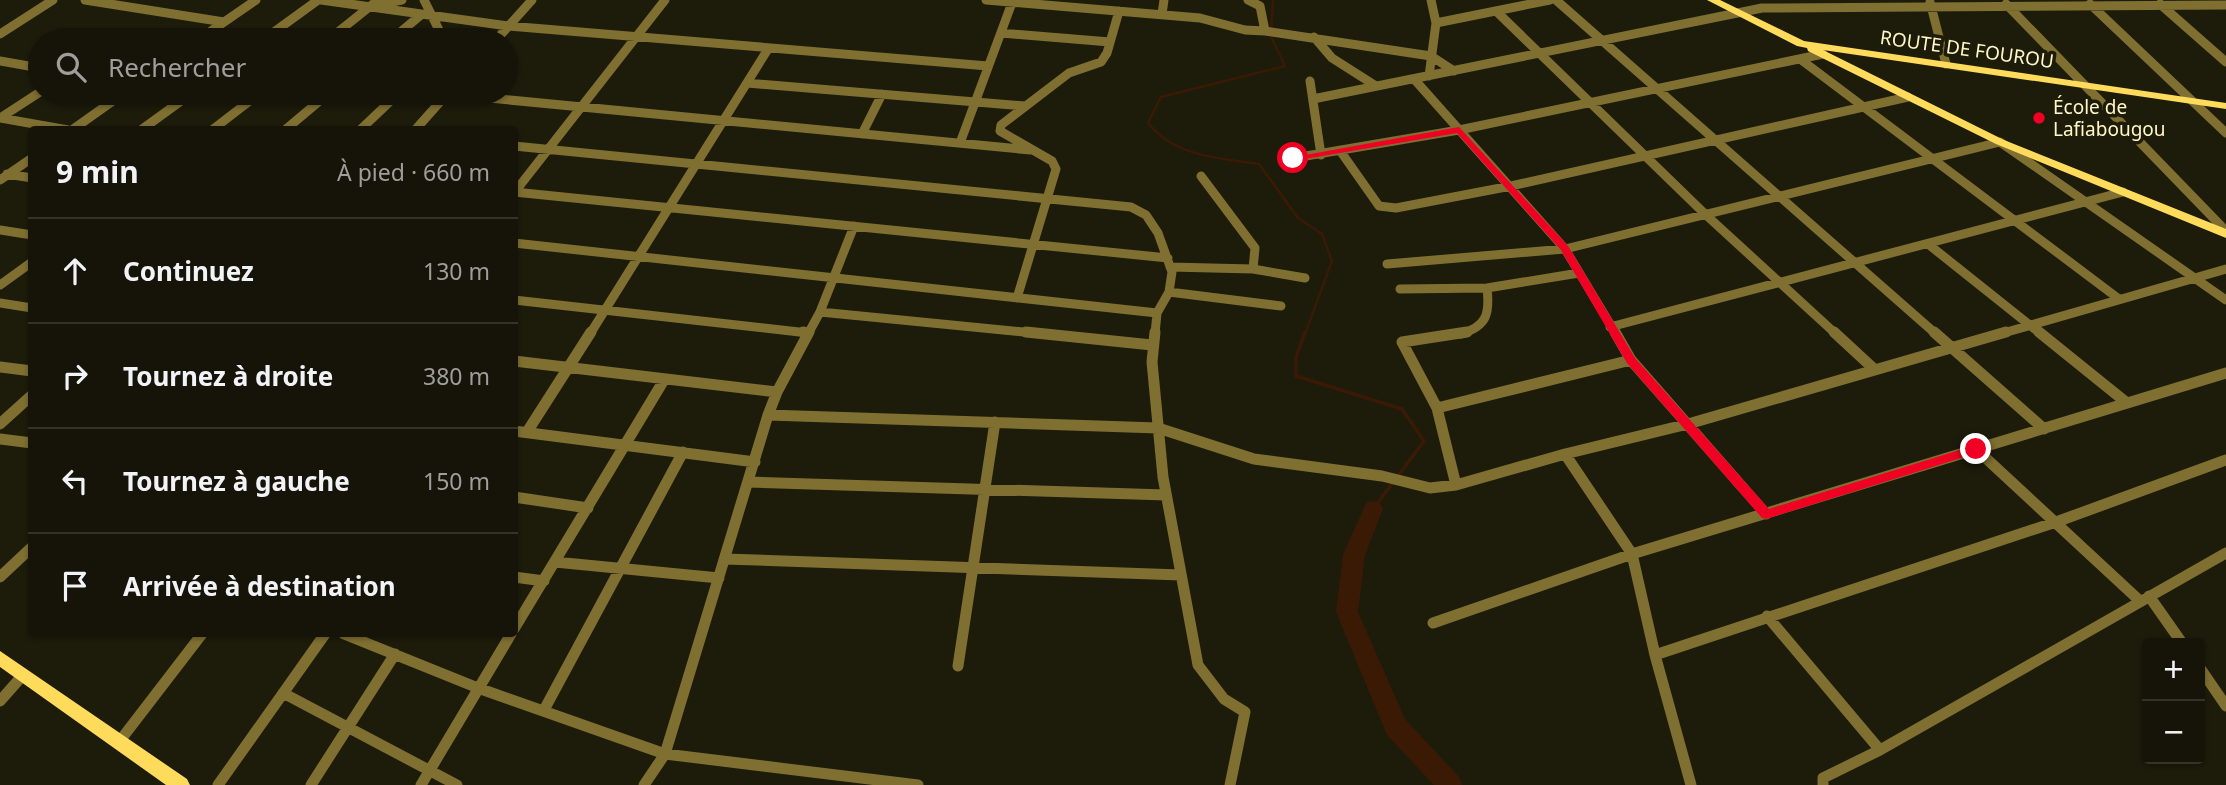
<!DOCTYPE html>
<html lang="fr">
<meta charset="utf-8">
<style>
:root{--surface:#161408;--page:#232116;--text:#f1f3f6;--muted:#9e9e9c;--line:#353329}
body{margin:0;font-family:"Noto Sans",sans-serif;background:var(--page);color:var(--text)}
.controls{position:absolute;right:21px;bottom:21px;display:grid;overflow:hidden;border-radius:7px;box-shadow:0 2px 5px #0004}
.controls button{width:63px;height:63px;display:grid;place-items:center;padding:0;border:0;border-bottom:2px solid var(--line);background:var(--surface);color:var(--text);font:35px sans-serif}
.stop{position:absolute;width:21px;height:21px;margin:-16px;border:5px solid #f00023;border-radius:50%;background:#fff}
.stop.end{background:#f00023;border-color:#fff;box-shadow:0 2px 7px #0008}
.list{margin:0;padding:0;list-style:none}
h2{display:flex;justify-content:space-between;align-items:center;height:91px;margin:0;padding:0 28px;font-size:30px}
h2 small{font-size:23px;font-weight:400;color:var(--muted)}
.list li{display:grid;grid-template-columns:46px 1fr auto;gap:21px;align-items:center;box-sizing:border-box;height:105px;padding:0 28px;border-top:2px solid var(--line)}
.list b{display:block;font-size:26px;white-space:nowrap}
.list em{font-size:23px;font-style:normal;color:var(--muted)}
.icon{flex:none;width:38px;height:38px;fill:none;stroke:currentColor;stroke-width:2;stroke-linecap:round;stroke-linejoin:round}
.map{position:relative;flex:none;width:2226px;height:785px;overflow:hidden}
.search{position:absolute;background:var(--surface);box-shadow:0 2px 5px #0004;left:28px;top:28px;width:490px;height:77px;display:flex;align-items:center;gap:18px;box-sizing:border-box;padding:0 24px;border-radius:38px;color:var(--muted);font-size:26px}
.panel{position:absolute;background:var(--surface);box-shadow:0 2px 5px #0004;left:28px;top:126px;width:490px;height:511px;border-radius:7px}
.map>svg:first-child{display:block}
</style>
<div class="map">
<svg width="2226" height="785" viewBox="0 0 2226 785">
<rect width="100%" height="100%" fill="#1d1b0a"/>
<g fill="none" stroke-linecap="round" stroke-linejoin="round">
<path stroke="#3a1a05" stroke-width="2.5" d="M1273,0L1271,37L1285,66L1161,97L1148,123C1175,157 1219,158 1259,164L1298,218L1322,234L1332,261L1305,334"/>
<path stroke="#3a1a05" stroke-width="3.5" d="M1305,332L1296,357V376L1402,409L1424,441L1373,509"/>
<path fill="#3a1a05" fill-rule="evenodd" d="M1373,501L1380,503L1383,509L1365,555L1358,612L1405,719L1459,777L1462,785H1434L1387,735L1336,612L1343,555L1366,503Z"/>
<path stroke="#7f6f31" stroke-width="9" d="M85,0L224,22
M321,0L508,26L988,66
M424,0L444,40
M986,0L1200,18L1245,30L1265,31
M1248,0L1260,6L1265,31L1431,56L1454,71
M1556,0L1936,334
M1930,2L1946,64
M2006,4L2226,231
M2090,4L2226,133
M2160,4L2226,62
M377,5L402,0
M1496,11L1706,215L1836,334
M1162,14L1164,0
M1436,23L1550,0
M1001,33L1110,42
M0,34L53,0
M1314,37L1332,58L1376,86
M198,40L256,0
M263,40L318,0
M328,40L378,0
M391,40L422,14
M496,40L532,0
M1800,59L2119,299
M0,61L40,68
M1429,76L1436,23L1431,0
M1414,79L1565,249L1616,334
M1310,81L1321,155
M747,83L1025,106
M447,94L1030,150
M1313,99L1762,8L2226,5
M0,118L68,130
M0,118L40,92
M72,130L124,93
M141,130L192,93
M212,130L260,93
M285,130L329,93
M360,130L399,93
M415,130L448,93
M862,134L882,94
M960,143L1013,0
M514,146L1131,207L1146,215L1158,233L1172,272L1169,292L1157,313L1155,334
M1341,152L1379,206L1396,208L1511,186L1908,97
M1294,158L1459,130L1823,54
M7,174L32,178
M1201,176L1255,248L1253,269
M0,180L32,158
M514,192L1168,258
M514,193L665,0
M0,230L32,235
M514,243L1157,313
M1928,244L2041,334
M1387,264L1565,249L2000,142L2226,300
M1170,267L1253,269L1305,278
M0,285L32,262
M1400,289L1487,288L1579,273
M1169,292L1281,306
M1017,298L1056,169L1052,161L1000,131L1001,125L1069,73L1101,62L1107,53L1119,11
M514,300L808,333
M0,303L32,308
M820,312L1044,334
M1610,327L2123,192
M590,334L768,49
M808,334L820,312L854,226
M1461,334C1487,326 1490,314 1487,288
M2000,334L2226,269"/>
<path stroke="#7f6f31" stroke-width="11" d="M803,332L808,333
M1026,332L1152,345
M1155,332L1152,362L1163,477L1198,665L1224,699L1245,712L1230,785
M1615,332L1631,360L1766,514
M1834,332L1874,369
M1934,332L2044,429
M2039,332L2127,403
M514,361L777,392
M0,367L32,371
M1437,408L1631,360
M768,415L1158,428L1254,459L1382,476L1430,488L1456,485L1565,454L1688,424L2006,332
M0,424L32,395
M514,431L755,462
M527,432L591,332
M0,439L32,443
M1976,449L2140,601
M1565,454L1632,554L1655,655L1691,785
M749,482L1166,495
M1456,485L1437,408L1402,342L1467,332
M514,497L588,508
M725,559L1181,575
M555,562L719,578
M0,577L32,547
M514,577L544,581
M2149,596L2182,643
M1767,616L1880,750
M1433,623L1632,554L2226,373
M514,629L664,380
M344,634L478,688L665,754L918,785
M1655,655L2056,522L2226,460
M958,666L995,422
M2200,668L2226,706
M283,693L457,785
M0,701L23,675
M544,710L683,452
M119,742L202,634
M218,785L325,634
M311,785L395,654
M421,785L511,634
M644,785L665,754L768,415L777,392L809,332
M1823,785V778L1880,750L2226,553"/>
<path fill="#ffdb5c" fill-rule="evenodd" d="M1707,0H1720L1804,41L2226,103V109L1823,50L2004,140L2226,229V238L1996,144L1808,51L1807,48L1797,46Z
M0,651L187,779L190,785H166L0,667Z"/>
</g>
<path fill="#f00023" d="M1459,127L1568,246L1635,358L1769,509L1976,445L1980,446V452L1766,519L1762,518L1627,363L1561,250L1457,133L1293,161L1289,158Z"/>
<circle fill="#f00023" stroke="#1d1b0a" stroke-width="2.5" cx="2039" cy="118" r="7"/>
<g text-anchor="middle" stroke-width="7" stroke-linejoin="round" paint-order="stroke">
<g font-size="19" fill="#fff7c5" stroke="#1d1b0a">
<text transform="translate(1967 49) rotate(8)" y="7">ROUTE DE FOUROU</text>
</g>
<g font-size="19" fill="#fff7c5" stroke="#1d1b0a" text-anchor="start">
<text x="2053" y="114">École de<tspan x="2053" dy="22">Lafiabougou</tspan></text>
</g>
</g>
</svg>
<div class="controls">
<button>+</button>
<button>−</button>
</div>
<div class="stop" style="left:1293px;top:158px"></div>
<div class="stop end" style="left:1976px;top:449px"></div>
<div class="search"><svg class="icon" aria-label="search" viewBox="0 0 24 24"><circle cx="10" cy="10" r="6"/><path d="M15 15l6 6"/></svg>Rechercher</div>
<section class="panel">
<h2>9 min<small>À pied · 660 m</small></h2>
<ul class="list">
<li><svg class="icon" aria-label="ahead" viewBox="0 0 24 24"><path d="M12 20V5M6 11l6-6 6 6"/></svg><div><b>Continuez</b></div><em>130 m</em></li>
<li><svg class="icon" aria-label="right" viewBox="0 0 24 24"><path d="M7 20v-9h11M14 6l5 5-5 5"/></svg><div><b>Tournez à droite</b></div><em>380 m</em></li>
<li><svg class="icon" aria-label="left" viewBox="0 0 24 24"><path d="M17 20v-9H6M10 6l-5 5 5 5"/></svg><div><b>Tournez à gauche</b></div><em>150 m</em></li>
<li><svg class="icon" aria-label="arrive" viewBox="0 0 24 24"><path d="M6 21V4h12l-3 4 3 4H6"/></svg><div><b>Arrivée à destination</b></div></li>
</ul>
</section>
</div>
